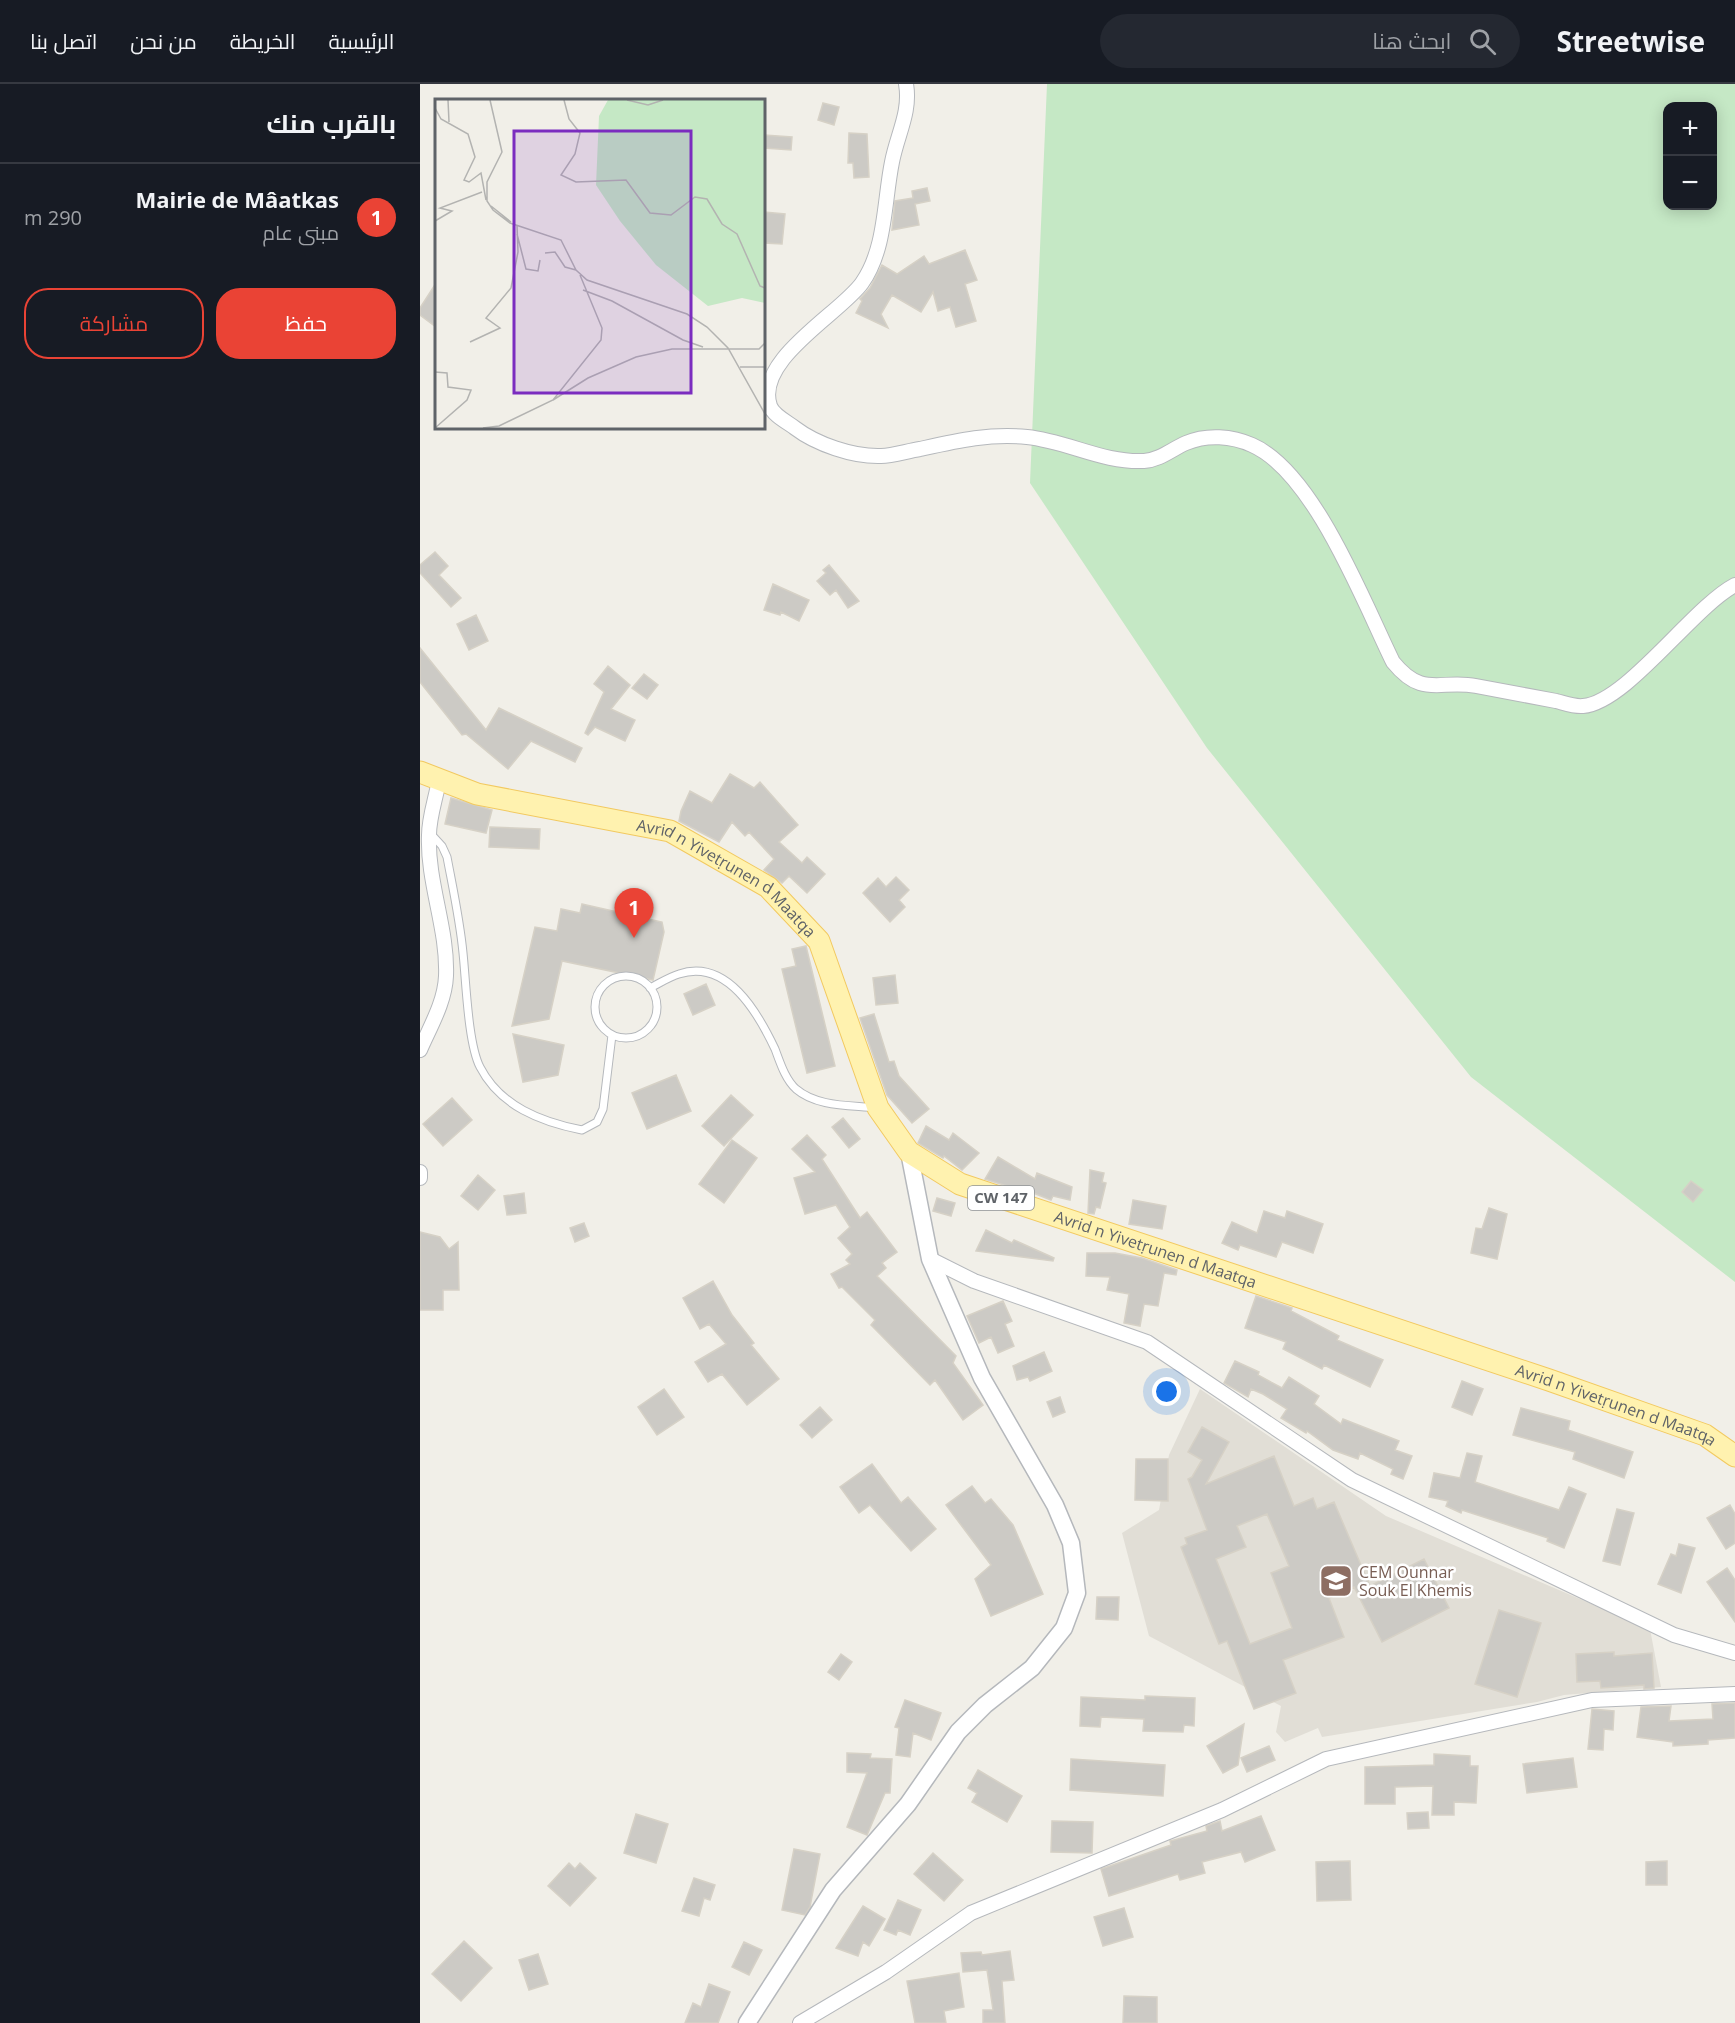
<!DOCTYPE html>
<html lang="ar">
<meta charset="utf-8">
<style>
:root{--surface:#171b24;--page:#242831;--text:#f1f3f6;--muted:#9ea1a6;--line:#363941;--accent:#ea4335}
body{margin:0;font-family:"Open Sans",Cairo,sans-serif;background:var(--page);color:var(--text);direction:rtl}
.controls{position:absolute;right:18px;top:18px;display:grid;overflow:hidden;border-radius:12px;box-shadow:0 3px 15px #0003}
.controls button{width:54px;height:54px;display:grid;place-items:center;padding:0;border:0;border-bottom:2px solid var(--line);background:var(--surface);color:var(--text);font:30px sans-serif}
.you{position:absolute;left:747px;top:1308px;width:21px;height:21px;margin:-15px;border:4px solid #fff;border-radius:50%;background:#1a73e8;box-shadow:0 0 0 9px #1a73e833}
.badge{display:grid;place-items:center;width:39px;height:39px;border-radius:50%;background:var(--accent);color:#fff;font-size:20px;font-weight:700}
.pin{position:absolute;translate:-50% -50px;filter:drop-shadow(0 2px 3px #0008)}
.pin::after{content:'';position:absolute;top:32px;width:21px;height:18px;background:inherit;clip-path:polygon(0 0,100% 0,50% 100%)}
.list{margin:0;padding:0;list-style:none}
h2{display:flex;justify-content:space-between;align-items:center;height:78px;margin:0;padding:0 24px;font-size:26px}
h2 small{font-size:20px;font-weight:400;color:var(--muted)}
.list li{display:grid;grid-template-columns:39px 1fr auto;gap:18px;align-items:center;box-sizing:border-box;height:108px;padding:0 24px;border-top:2px solid var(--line)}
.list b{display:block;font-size:22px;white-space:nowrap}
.list p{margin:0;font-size:20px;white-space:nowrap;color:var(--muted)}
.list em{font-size:20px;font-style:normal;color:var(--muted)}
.actions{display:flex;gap:12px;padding:18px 24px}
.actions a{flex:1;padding:14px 0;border:2px solid var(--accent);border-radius:24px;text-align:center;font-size:21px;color:var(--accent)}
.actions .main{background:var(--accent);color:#fff}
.icon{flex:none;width:33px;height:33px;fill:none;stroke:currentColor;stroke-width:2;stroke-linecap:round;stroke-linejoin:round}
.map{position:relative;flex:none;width:1315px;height:1939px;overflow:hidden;direction:ltr}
header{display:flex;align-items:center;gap:36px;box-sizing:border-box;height:84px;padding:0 30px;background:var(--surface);border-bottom:2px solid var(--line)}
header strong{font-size:28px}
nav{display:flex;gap:33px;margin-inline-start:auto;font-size:21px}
.search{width:420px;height:54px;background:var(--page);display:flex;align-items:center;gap:15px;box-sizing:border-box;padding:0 21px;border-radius:33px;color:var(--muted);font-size:22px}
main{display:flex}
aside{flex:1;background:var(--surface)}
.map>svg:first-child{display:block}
</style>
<header>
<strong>Streetwise</strong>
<div class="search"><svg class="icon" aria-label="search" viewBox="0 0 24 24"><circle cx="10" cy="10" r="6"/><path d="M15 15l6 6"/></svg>ابحث هنا</div>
<nav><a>الرئيسية</a><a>الخريطة</a><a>من نحن</a><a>اتصل بنا</a></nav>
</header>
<main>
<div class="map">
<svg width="1315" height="1939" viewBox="0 0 1315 1939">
<rect width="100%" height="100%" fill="#f1efe8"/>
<path fill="#e1ded6" d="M780,1305L966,1432L1230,1545L1241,1603L1144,1611L1117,1618L902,1653L898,1644L865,1658L856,1648L861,1622L729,1552L702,1449L739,1426L749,1371Z"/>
<path fill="#c5e8c5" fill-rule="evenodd" d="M627,0H1315V1198L1051,993L787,664L610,399ZM1248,22H1292V122H1248Z"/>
<path fill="#cccac5" stroke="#d6d1c6" stroke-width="1.5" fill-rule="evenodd" d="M403,19L419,23L414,41L398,36Z
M429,49L447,50L449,93L434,94L433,79H428Z
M344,51L372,53L371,66L344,64Z
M507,104L510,117L495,120L499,141L472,146L475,117L493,114L492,107Z
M344,128L365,130L362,160L344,159Z
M545,166L557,196L545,200L556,237L536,243L530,223L518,227L513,208L501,228L472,211L461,230L468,244L436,229L442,217L440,215L450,204L462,181L477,190L504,172L509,180Z
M16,199V243L0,231V224Z
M15,468L28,482L19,491L41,514L31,523L0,489V481Z
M409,481L439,517L428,524L416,506L410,511L397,497L406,489L403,486Z
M353,500L389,516L379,537L361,528L360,531L344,526Z
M56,531L68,557L49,566L37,540Z
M0,564L66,646L79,624L162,664L155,678L111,657L88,685L46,650L42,651L0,598Z
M188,582L210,601L191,625L215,636L205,657L175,643L168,651L165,649L184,608L174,600Z
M224,590L238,601L227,615L212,604Z
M310,690L334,704L340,698L378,741L359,758L382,779L387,773L405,790L387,809L369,792L362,799L344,786L354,775L329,748L325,752L312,738L299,758L259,737L261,727L270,707L292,719Z
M31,714L72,726L66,749L25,740Z
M70,743L120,745L119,765L69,763Z
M476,793L489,806L479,816L485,823L470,838L443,809L458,794L466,803Z
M162,820L242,838L244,848L233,896L142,877L129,935L92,942L115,843L137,847L141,825L160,829Z
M386,862L415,982L387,989L362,885L376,882L372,865Z
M475,891L478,919L456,921L453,894Z
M286,900L295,921L273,931L264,910Z
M454,930L469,978L474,977L479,992L509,1025L492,1039L467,1011L461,994L440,934Z
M93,950L144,961L138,991L103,998Z
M256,991L271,1027L227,1045L212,1009Z
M311,1011L333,1031L304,1062L282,1042Z
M32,1014L52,1036L23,1062L3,1040Z
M423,1034L440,1055L429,1064L412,1043Z
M506,1042L529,1056L533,1049L559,1069L542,1086L524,1072L523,1074L498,1059Z
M387,1051L406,1071L402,1075L440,1134L447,1128L477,1168L462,1179L466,1184L457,1192L536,1272L533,1279L563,1321L543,1336L515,1296L510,1301L451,1241L455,1236L422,1203L419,1204L411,1190L430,1180L426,1176L432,1170L418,1154L430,1143L416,1121L385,1130L374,1094L395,1088L372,1065Z
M312,1056L337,1074L304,1119L279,1100Z
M578,1073L615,1095L617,1089L652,1103L650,1116L633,1112L631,1116L598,1103L596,1105L565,1095Z
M670,1086L684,1089L682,1098L686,1099L680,1124L676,1123L674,1130L668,1129Z
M58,1091L75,1106L58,1126L41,1112Z
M1271,1097L1283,1106L1273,1118L1262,1108Z
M104,1109L106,1129L87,1131L84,1112Z
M517,1114L535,1119L531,1132L513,1127Z
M713,1116L746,1122L742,1145L709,1140Z
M1069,1124L1087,1130L1077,1175L1051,1169L1056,1144L1062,1145Z
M844,1127L865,1134L867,1127L903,1140L893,1169L862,1158L856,1173L820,1161L818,1166L802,1159L812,1138L837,1149Z
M164,1139L169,1152L155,1158L150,1144Z
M566,1146L592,1159L594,1156L634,1174L633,1177L556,1167Z
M0,1148L20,1153L29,1165L38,1158L39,1206H23V1226H0Z
M667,1169H695L722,1174L757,1186L756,1191L744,1189L738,1222L724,1220L720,1242L704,1239L709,1210L687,1206L690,1193L666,1192Z
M293,1197L312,1231L334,1259L331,1261L359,1295L327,1321L302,1290L288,1298L275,1278L306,1260L289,1240L280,1245L263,1214Z
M836,1212L872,1224L871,1227L919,1252L917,1256L963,1276L950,1303L904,1281L902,1285L863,1265L866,1258L825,1244Z
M583,1217L592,1237L585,1240L594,1262L578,1269L571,1253L559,1259L547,1232Z
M624,1268L632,1287L610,1297L608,1293L597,1296L593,1282Z
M815,1277L839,1288L838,1291L862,1304L869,1293L899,1312L894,1320L921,1340L923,1335L979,1357L975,1366L992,1372L983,1395L971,1390L973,1385L940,1369L938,1375L913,1366L887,1347L886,1349L861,1334L867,1325L843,1310L831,1305L828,1313L804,1299Z
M1042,1297L1063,1305L1052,1331L1032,1323Z
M244,1305L264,1333L237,1351L218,1323Z
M640,1313L645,1328L633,1333L627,1318Z
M400,1323L412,1336L392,1354L380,1341Z
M1101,1324L1150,1337L1148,1346L1213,1368L1204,1394L1153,1375L1155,1368L1093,1351Z
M782,1343L809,1358L786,1400L854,1372L874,1422L893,1414L897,1425L914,1418L950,1502L1004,1475L1029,1524L962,1558L934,1503L909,1514L924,1553L863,1576L876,1609L834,1625L807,1557L799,1560L761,1463L767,1460L765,1454L787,1446L768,1395L772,1393L782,1376L768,1368ZM847,1430L869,1482L851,1489L872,1544L830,1560L796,1475L826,1463L817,1442Z
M1047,1369L1062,1372L1055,1398L1139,1426L1149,1403L1166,1410L1144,1464L1127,1457L1128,1454L1042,1426L1041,1429L1026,1422L1028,1417L1009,1413L1014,1389L1040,1394Z
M716,1375H748V1417L715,1416Z
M452,1380L481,1419L488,1413L516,1445L491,1467L450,1421L439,1429L420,1403Z
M552,1402L565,1419L571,1415L593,1441L623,1510L571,1532L555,1495L571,1481L526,1421Z
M1310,1421L1315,1430V1459L1306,1465L1287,1434Z
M1197,1425L1214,1429L1200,1481L1183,1477Z
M1259,1460L1275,1464L1261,1509L1238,1500L1251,1470L1256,1472Z
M1307,1484L1315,1496V1538L1287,1498Z
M677,1513H699L698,1536L676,1535Z
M1079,1526L1121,1539L1097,1613L1055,1600Z
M1194,1568V1572L1232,1569L1234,1604L1224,1605V1601L1181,1604L1180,1597L1157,1598L1156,1570Z
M421,1570L432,1578L419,1596L408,1588Z
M725,1612L775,1614L774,1642L764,1641L763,1648L723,1647L724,1635L681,1633L680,1643L660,1642L661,1613L725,1616Z
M485,1616L521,1629L511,1656L493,1649L490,1673L476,1671L479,1644L475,1643Z
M1315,1619V1654L1288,1656V1660L1253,1662V1658L1217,1653L1221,1623L1251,1622L1249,1637L1293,1635L1292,1620Z
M1172,1625L1194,1627L1193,1646L1184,1645L1183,1666L1168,1665Z
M824,1640L818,1681L803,1689L787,1662Z
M849,1662L855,1676L827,1688L821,1674Z
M427,1669L451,1670L450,1674L472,1675L470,1709H465L447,1751L427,1743L447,1689L427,1688Z
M1014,1670L1050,1672V1682H1058L1056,1719L1034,1718V1731H1012L1013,1702L975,1703V1720H945V1683L1014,1681Z
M1153,1674L1157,1703L1107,1709L1103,1680Z
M651,1675L745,1681L743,1712L650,1706Z
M558,1686L602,1712L587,1738L552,1718L557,1709L548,1704Z
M1008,1728L1009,1744L988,1745L987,1729Z
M216,1730L248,1740L236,1779L204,1769Z
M841,1732L855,1766L825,1778L821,1768L782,1778L785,1789L760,1796L758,1790L689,1812L681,1785L751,1761L750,1757L754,1756L787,1747L786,1742L800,1737L802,1747Z
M632,1737L673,1738L672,1769L631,1768Z
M374,1765L400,1770L390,1823L385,1831L362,1826Z
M513,1769L543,1796L524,1817L494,1790Z
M930,1777L931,1816L897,1817L896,1778Z
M1247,1777V1801H1226V1778Z
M149,1779L155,1785L160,1779L176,1794L150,1822L128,1802Z
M274,1794L295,1801L290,1816L284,1814L279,1832L262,1827Z
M478,1816L501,1826L490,1851L478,1846L476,1851L464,1846Z
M443,1822L465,1835L449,1862L443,1858L438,1872L416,1864Z
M704,1824L713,1853L683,1862L674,1833Z
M44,1857L72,1884L41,1917L12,1890Z
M324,1858L342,1866L329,1891L312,1883Z
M590,1867L594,1896L582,1897L585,1939H563V1926H573L567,1886L543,1888L541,1869L561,1868L562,1871Z
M118,1870L128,1900L109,1906L99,1876Z
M539,1889L544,1923L524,1927L526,1939H495L487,1897Z
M289,1900L310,1908L298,1939H265L273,1919L281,1923Z
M704,1912L737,1913V1939H703Z"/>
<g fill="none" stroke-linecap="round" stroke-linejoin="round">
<defs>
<path id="service" d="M11,750L22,762L27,773C33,805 40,837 43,869C46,897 48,960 60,983C80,1022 121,1038 162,1046L177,1038L183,1025L192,951
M175 923a31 31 0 1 1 62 0a31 31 0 1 1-62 0Z
M230,904C240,899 249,893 259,890C307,874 338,929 355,965C360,978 365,995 376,1005C397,1023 430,1021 456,1024"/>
<path id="minor" d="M486,0C491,28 477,51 472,78C464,117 466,165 442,199C421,229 334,276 350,322C353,331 367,338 375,344C396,360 433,373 461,372C473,372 487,367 500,365C536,357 570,349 607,353C647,357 683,379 724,377C740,376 752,365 766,359C787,350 812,352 832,361C894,388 944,519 973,578C1003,615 1020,595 1056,602C1083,607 1110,612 1136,617C1144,619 1155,623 1163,622C1206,619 1273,523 1315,501
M0,966C10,943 25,918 26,892C28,845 7,798 9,751C9,733 16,714 19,696
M0,1088V1094
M510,1175L554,1197L727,1258L932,1396L1254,1551L1315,1569
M380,1939L466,1888L551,1829L802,1726L906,1675L1172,1616L1315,1610"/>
<path id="tertiary" d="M327,1939L413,1806L488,1720L538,1648L565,1621L612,1584L644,1544L657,1509L651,1459L635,1421L562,1294L510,1175L489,1068"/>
<g id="primary">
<path id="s1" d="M0,688L57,710L250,747L348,803L399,857L458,1024L489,1068L540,1100L1129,1296L1285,1351L1315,1372"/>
</g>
</defs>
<use href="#service" stroke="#b5b8bc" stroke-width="9"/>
<use href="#minor" stroke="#b5b8bc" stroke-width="16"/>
<use href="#tertiary" stroke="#b5b8bc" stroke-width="19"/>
<use href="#primary" stroke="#f2c960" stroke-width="23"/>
<use href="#service" stroke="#fff" stroke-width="7"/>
<use href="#minor" stroke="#fff" stroke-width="14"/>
<use href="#tertiary" stroke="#fff" stroke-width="16"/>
<use href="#primary" stroke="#fff2af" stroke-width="21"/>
</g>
<defs>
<symbol id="school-square" viewBox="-11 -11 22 22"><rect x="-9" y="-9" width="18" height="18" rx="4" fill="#8d6e63" stroke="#fff"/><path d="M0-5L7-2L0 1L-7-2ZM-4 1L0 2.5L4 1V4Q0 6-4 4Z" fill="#fff"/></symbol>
</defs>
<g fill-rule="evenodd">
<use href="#school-square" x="897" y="1478" width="38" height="38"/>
</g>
<g text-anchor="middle" stroke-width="5" stroke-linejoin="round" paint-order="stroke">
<rect fill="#fff" stroke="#8f9295" stroke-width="1.5" x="548" y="1102" width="66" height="24" rx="4.5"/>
<g font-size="15" font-weight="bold" fill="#5f6368">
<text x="581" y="1119">CW 147</text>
</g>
<g font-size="16" fill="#5f6368" stroke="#fff">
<text dy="6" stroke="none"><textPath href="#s1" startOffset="330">Avrid n Yivetṛunen d Maatqa</textPath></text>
<text dy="6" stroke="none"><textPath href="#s1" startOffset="942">Avrid n Yivetṛunen d Maatqa</textPath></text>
<text dy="6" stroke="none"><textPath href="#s1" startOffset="1428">Avrid n Yivetṛunen d Maatqa</textPath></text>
</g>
<g font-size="16" fill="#785e54" stroke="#fff" text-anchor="start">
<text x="939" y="1494">CEM Ounnar<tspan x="939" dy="18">Souk El Khemis</tspan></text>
</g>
</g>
<g transform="translate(15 15)">
<rect width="330" height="330" fill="#f1efe8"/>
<path d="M173,1H330V204L307,199L273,207L221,166L185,122L161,86L164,17Z" fill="#c5e8c5"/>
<path fill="none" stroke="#b3b3b1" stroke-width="1.5" d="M13,1L14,23M55,1L67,53L52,83V102L58,111L75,124L126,141L141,171L152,181L252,215L272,228L293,249L330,315M129,1L134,20L145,34L140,55L126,76L141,83L191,81L215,114L236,116L260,98L272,100L287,125L302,135L325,187L330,189M192,1L213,6L228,1M0,9L6,20L33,35L40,58L29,81L34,83L46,74L51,101M56,107L76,123M0,122L17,112L5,109L47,93M82,135L91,170L103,172L105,161M110,154L120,153L130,168L141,171M148,191L177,202L248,241L268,248M35,243L65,229L51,219L76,189L83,153L82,126M305,268H330M0,273L12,274L13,288L36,291L32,301L0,329M118,301L153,279L201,258L237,250H324L330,244M48,329L64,327L118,301L166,241L167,229L145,176"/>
<path fill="#7b2cbf" fill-opacity="0.15" stroke="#7b2cbf" stroke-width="3" d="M79,32H256V294H79Z"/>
<rect width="330" height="330" fill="none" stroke="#5f6368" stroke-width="3"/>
</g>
</svg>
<div class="controls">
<button>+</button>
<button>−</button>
</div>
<div class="you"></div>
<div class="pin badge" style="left:214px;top:854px">1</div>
</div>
<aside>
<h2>بالقرب منك<small></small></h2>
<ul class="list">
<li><span class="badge">1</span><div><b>Mairie de Mâatkas</b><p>مبنى عام</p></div><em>290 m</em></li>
</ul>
<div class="actions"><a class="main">حفظ</a><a>مشاركة</a></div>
</aside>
</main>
